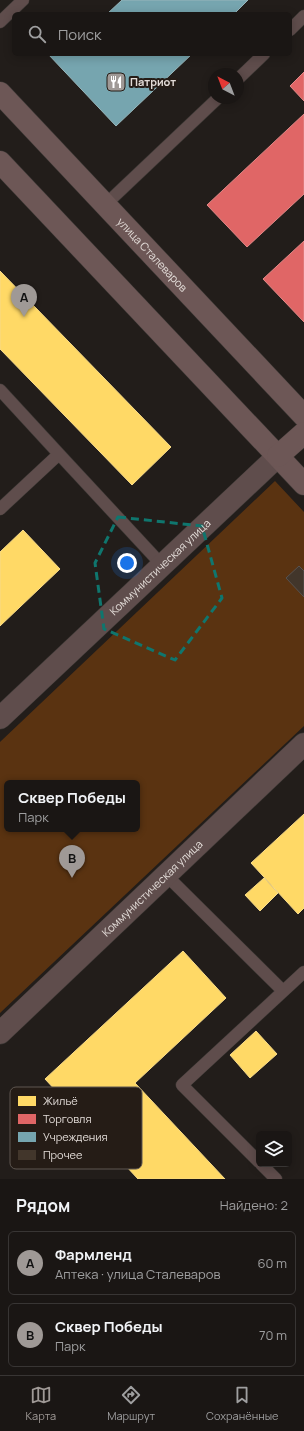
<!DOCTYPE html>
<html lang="ru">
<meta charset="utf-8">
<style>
:root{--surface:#1a1614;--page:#231f1d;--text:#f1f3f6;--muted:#9f9fa0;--line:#383534;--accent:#9f9996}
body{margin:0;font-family:Manrope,sans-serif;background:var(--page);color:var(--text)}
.controls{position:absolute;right:12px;bottom:12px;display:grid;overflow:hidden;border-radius:6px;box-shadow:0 2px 10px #0003}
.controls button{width:36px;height:36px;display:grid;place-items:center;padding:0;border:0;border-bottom:1px solid var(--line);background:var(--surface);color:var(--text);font:20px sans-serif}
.compass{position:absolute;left:208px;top:68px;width:36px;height:36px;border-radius:50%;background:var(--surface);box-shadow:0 2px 10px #0003;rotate:318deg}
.you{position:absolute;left:127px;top:563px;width:14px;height:14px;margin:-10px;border:3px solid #fff;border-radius:50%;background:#1a73e8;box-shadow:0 0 0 6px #1a73e833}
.badge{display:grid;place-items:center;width:26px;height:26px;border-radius:50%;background:var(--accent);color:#111;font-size:13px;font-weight:700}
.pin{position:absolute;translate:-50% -33px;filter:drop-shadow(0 1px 2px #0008)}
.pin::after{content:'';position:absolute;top:21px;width:14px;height:12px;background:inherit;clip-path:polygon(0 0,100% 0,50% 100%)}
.popup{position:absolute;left:4px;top:780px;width:136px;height:52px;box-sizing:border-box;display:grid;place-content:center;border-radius:6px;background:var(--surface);filter:drop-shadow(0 1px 3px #0005);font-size:13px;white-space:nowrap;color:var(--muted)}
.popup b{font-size:15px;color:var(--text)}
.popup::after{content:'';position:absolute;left:50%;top:100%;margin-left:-8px;border:8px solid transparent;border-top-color:var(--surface)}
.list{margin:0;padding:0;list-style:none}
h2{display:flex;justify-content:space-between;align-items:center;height:52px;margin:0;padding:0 16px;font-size:17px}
h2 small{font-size:13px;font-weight:400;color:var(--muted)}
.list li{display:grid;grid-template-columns:26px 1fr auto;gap:12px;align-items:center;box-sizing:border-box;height:64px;margin:0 8px 8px;padding:0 8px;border:1px solid var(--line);border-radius:6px}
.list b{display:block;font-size:15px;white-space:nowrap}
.list p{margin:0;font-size:13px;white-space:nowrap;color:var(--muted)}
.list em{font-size:13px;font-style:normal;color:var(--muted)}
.icon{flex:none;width:22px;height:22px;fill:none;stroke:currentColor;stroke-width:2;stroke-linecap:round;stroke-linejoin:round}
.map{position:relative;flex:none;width:304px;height:1179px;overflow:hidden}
.search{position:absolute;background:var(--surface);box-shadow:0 2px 10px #0003;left:12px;right:12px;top:12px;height:44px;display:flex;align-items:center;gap:10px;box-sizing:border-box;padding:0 14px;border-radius:6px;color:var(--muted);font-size:15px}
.sheet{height:196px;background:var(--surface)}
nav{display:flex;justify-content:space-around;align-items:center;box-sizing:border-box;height:56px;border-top:1px solid var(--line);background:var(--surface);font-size:11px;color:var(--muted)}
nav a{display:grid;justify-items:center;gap:2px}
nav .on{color:var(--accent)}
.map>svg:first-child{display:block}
</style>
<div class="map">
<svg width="304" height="1179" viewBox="0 0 304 1179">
<rect width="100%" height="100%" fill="#221d1a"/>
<path fill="#5a3311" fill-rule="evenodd" d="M275,481L304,512V726L0,1013V742ZM7,783H137V829H7Z"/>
<path fill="#ffd966" stroke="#f7da88" d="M0,271L171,447L132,485L0,349Z
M23,530L60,569L0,626V552Z
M304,814V908L298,914L251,863Z
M264,878L278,893L260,911L245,895Z
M183,951L226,998L135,1083L225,1179H138L45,1079Z
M256,1031L277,1054L250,1078L230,1055Z"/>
<path fill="#e06666" stroke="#e18988" d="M304,72V101L290,86Z
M304,114V194L247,247L207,205Z
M304,241V322L263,279Z"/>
<path fill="#76a5af" stroke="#97b6bb" d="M122,0H248L234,14H107Z
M48,54H192L116,126Z"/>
<path fill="#42362b" stroke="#575250" d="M299,566L304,571V597L286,578Z"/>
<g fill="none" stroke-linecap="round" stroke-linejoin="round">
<defs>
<path id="service" d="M0,22L23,0
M290,30L304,16
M238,79L264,54
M105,205L218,98
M0,390L59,454L0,509
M59,454L162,565
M166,875L283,991
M259,1162L182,1085L304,972
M261,1164L276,1179"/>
<g id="minor">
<path id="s1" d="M0,718L278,456"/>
<path id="s2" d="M0,1033L304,744"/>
</g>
<g id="secondary">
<path id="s3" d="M0,93L304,416"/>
<path d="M0,162L304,484"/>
<path d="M278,456L304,433"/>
</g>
</defs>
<use href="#service" stroke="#3c3835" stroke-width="13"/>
<use href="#minor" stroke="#3c3835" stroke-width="23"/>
<use href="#secondary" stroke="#3c3835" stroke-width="23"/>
<use href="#service" stroke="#5f4d4c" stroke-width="12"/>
<use href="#minor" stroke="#5f4d4c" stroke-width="22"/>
<use href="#secondary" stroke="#6d5756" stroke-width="22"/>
</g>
<path fill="none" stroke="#0f766e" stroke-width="3" stroke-dasharray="8 5" stroke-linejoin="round" d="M118,517L202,526L222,598L175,660L104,629L95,563Z"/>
<defs>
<symbol id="restaurant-square" viewBox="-11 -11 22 22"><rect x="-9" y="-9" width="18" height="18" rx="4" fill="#9f9996" stroke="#251c16"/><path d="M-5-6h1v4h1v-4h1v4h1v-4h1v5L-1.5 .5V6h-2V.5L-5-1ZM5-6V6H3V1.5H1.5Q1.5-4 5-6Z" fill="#fff"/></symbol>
</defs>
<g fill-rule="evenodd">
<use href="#restaurant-square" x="105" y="71" width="22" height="22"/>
</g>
<g text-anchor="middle" stroke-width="4" stroke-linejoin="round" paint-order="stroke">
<g font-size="11" font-weight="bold" fill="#e3dcd8" stroke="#251c16" text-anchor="start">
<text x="130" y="86">Патриот</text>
</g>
<g font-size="11" fill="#e3dcd8" stroke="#251c16">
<text dy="4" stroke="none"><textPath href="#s3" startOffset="222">улица Сталеваров</textPath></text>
<text dy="4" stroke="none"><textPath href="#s1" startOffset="220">Коммунистическая улица</textPath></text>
<text dy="4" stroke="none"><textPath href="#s2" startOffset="210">Коммунистическая улица</textPath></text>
</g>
</g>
<rect x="10" y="1087" width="132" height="82" rx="6" fill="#251c16" stroke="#5e5650" stroke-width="1"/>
<rect x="18" y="1096" width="18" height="10" fill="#ffd966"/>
<rect x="18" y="1114" width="18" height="10" fill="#e06666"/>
<rect x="18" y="1132" width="18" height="10" fill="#76a5af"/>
<rect x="18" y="1150" width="18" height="10" fill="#42362b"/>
<g font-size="11" fill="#e3dcd8">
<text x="43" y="1105">Жильё</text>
<text x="43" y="1123">Торговля</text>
<text x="43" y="1141">Учреждения</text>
<text x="43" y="1159">Прочее</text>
</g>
</svg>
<div class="controls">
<button><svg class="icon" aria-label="layers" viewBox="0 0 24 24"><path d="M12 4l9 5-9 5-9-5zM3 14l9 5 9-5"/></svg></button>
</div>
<svg class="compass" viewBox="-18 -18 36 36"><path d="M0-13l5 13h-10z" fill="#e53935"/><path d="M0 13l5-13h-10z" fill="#9f9fa0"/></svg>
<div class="you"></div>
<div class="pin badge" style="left:24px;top:317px">A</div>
<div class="pin badge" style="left:72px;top:878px">B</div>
<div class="popup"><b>Сквер Победы</b>Парк</div>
<div class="search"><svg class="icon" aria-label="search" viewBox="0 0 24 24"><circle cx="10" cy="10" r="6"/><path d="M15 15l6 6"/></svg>Поиск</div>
</div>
<section class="sheet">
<h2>Рядом<small>Найдено: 2</small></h2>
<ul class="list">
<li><span class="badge">A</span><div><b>Фармленд</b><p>Аптека · улица Сталеваров</p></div><em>60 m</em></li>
<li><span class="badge">B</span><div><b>Сквер Победы</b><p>Парк</p></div><em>70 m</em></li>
</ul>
</section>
<nav>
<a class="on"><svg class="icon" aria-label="map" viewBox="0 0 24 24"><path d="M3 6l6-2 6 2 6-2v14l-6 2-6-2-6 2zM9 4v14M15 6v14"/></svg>Карта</a>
<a><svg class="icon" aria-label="directions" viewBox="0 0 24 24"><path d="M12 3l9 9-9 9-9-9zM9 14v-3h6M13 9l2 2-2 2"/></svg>Маршрут</a>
<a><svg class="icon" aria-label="saved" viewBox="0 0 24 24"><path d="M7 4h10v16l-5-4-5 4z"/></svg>Сохранённые</a>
</nav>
